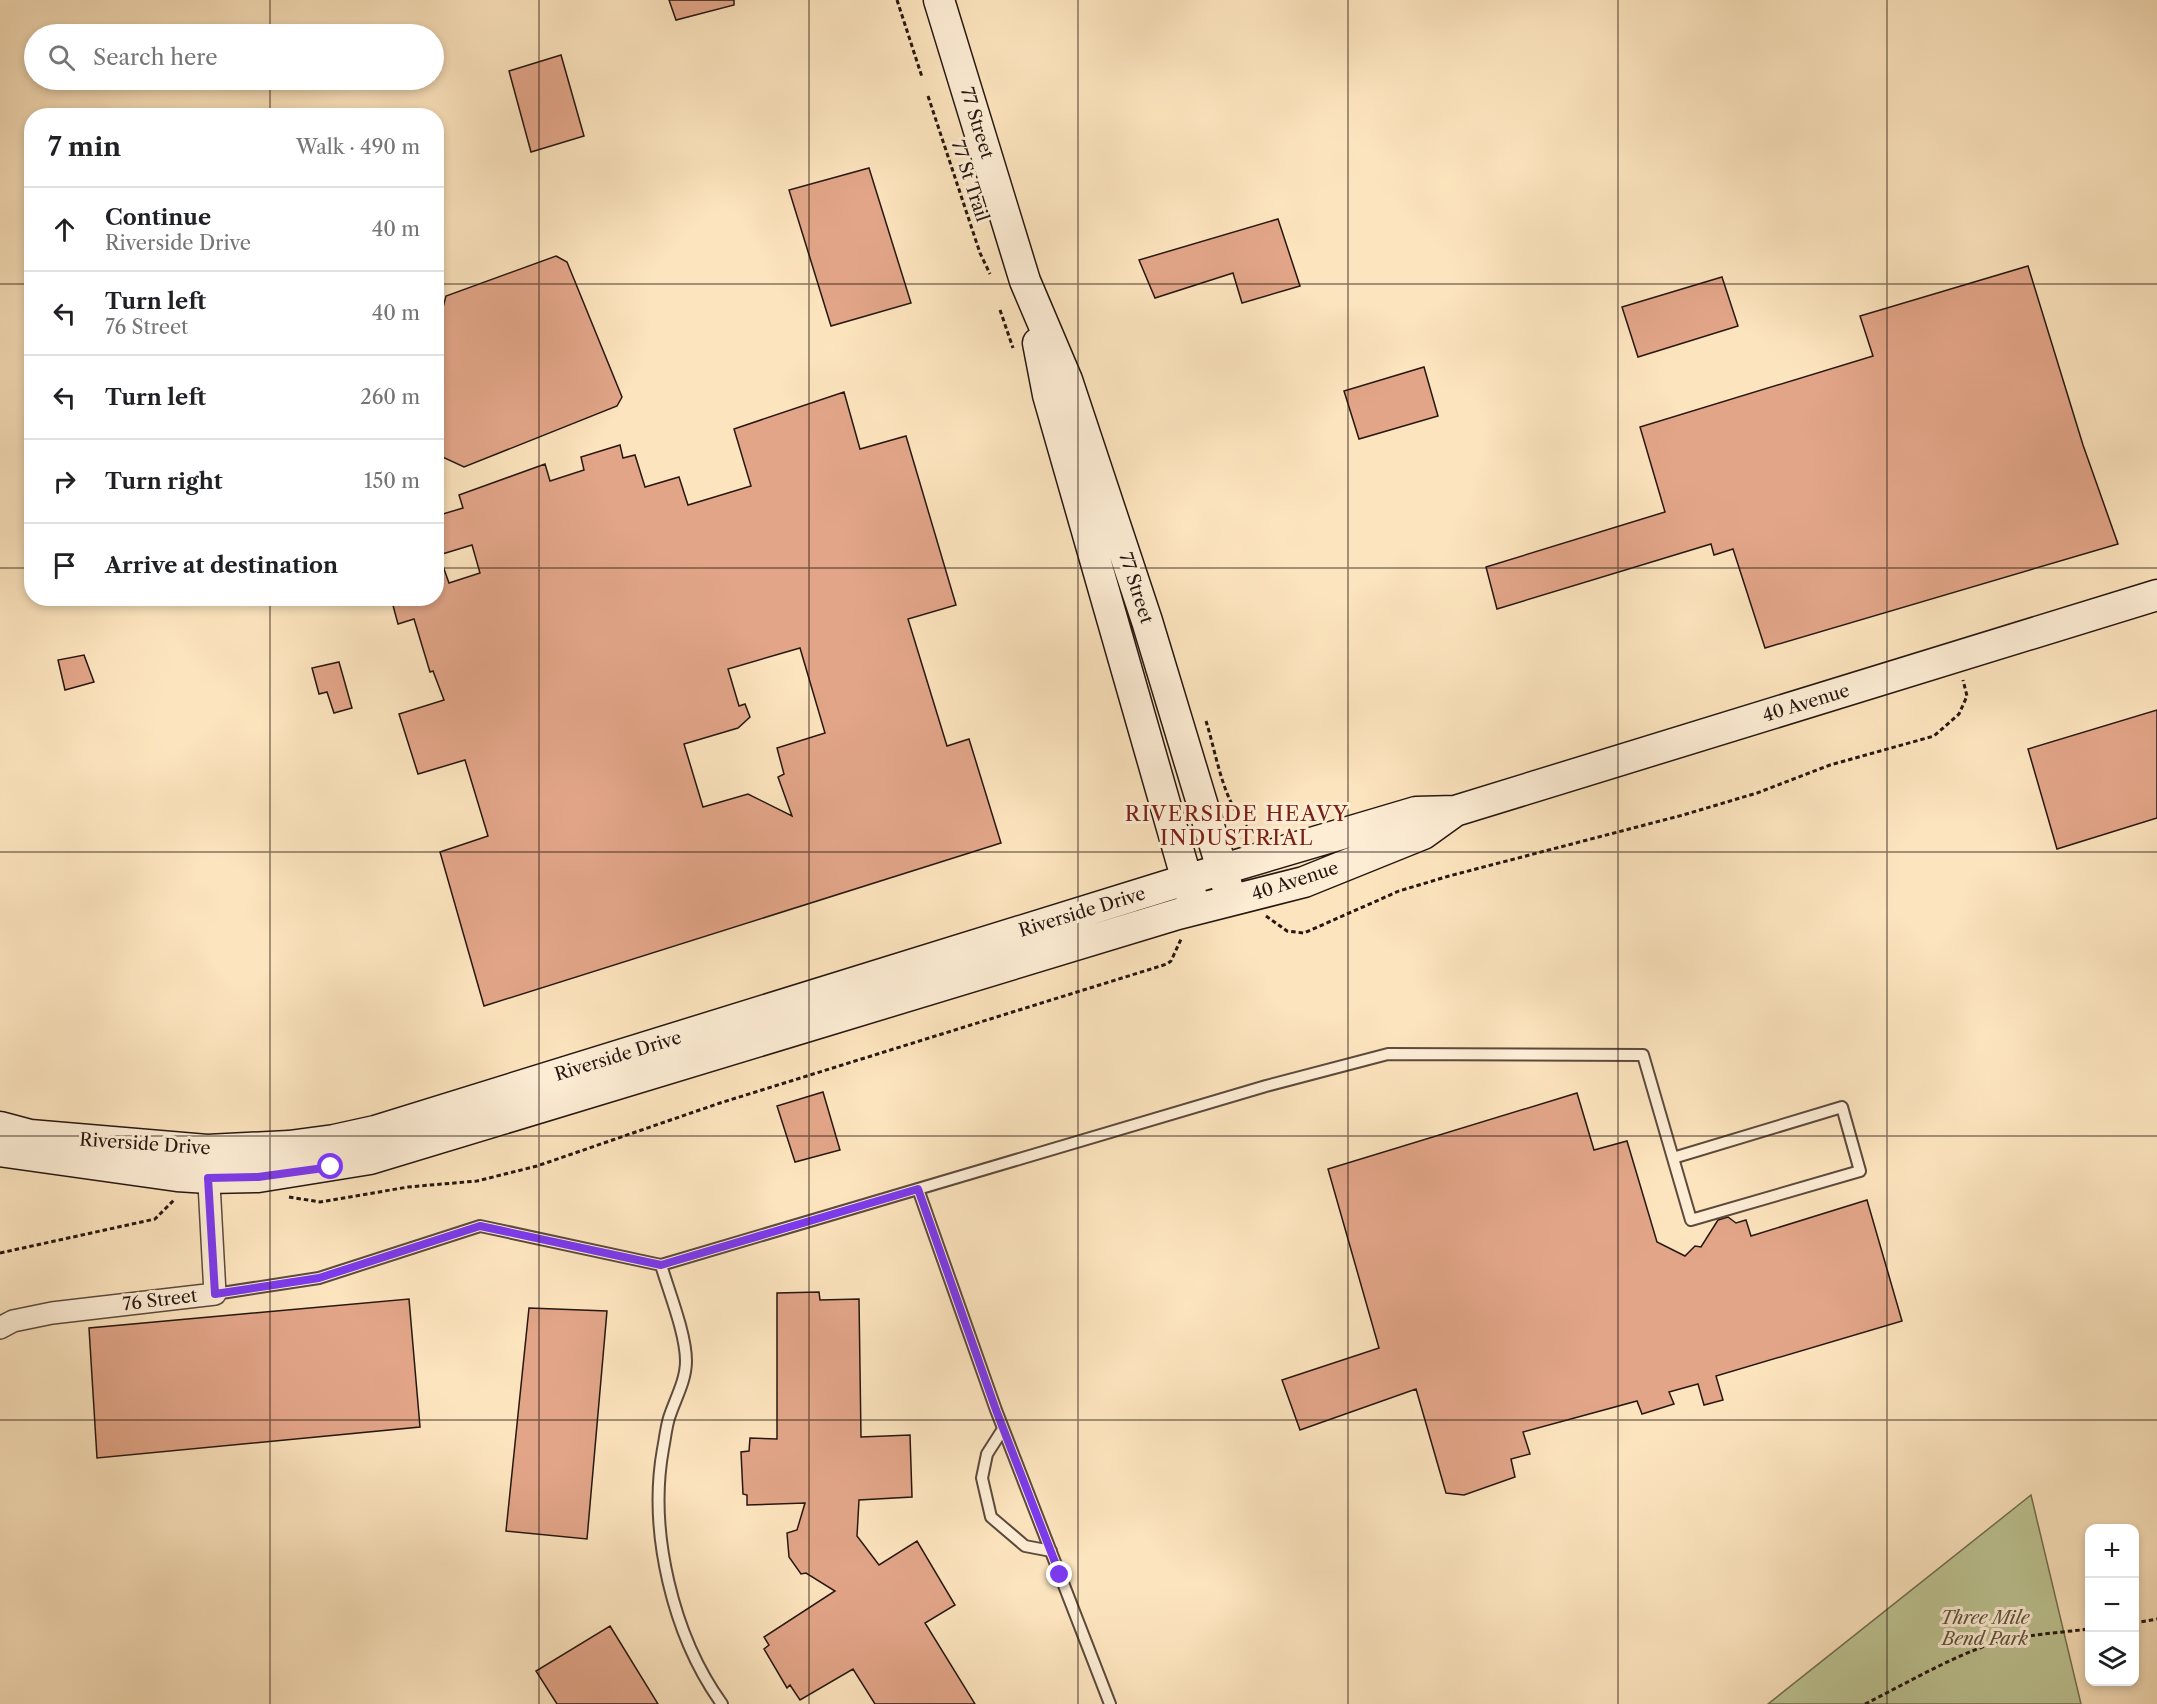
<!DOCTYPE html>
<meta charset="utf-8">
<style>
:root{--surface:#fff;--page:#f6f6f6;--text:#202124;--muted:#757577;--line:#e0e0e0}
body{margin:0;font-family:"Libre Caslon Text",serif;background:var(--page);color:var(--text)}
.controls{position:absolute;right:18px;bottom:18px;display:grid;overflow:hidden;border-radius:12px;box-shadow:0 3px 9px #0003}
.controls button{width:54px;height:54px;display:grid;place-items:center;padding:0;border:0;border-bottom:2px solid var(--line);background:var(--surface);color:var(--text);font:30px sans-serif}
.stop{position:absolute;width:18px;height:18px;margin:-14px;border:4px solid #7c3aed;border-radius:50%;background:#fff}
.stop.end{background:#7c3aed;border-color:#fff;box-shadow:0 2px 6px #0008}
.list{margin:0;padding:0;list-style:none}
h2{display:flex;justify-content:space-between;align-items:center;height:78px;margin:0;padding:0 24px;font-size:26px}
h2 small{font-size:20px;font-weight:400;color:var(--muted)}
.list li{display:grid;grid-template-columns:39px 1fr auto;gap:18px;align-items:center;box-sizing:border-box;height:84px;padding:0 24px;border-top:2px solid var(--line)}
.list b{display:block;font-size:22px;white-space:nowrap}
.list p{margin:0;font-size:20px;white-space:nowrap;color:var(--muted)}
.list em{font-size:20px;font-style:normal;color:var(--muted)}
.icon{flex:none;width:33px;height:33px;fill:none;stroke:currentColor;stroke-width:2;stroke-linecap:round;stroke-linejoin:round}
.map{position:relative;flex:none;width:2157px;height:1704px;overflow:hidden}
.search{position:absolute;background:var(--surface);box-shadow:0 3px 9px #0003;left:24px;top:24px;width:420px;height:66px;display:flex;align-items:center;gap:15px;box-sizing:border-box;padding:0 21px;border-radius:33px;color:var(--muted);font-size:22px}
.panel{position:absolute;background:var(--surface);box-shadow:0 3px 9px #0003;left:24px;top:108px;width:420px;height:498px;border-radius:24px}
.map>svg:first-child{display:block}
</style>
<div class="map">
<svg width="2157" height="1704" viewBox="0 0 2157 1704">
<rect width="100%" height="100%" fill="#fce4be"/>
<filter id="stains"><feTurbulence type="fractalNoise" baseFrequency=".00333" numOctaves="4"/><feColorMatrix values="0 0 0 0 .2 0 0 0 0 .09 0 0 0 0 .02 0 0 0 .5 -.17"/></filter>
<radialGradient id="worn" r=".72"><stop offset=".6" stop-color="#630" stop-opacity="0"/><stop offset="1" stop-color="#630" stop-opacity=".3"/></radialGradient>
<path fill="#bdc493" stroke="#726e52" stroke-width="1.5" d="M2031,1495L2081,1704H1768Z"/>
<path fill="#e2a588" stroke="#261711" stroke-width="1.5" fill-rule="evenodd" d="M669,0H734V5L676,20Z
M561,55L584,136L531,152L509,71Z
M869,168L911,303L831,326L789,190Z
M1278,219L1300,286L1242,303L1233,273L1155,298L1139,260Z
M556,256L567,262L622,397L617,406L464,467L436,454V323L439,322L446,296Z
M2028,266L2083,445L2118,544L1765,648L1733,549L1714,555L1711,544L1497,609L1486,567L1665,512L1640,427L1873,356L1860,316Z
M1722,277L1738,326L1638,357L1622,307Z
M1424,367L1438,416L1359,439L1344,391Z
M844,392L860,449L906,436L956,605L908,619L947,746L969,739L1001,843L484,1006L440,852L488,836L465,760L418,774L399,714L444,700L433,671L430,672L414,619L398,624L391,598H436V516L463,508L459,495L545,464L550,481L584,470L581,457L620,445L623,458L635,455L645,487L679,477L688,505L751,486L734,429ZM472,545L480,573L449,583L439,555ZM800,648L825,733L777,748L784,774L778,777L792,816L748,794L703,807L684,744L738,728L750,717L745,704L739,706L728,669Z
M84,655L94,682L65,690L58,660Z
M339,662L352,708L334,713L327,692L319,694L312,668Z
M2157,710V818L2057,849L2028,749Z
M823,1092L840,1150L795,1162L777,1106Z
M1577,1093L1594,1150L1627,1141L1657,1242L1685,1256L1695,1246L1701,1247L1718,1220L1728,1217L1736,1223L1746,1220L1751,1236L1867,1200L1902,1321L1716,1376L1723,1400L1704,1405L1698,1384L1669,1392L1674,1404L1642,1414L1637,1401L1523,1432L1530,1454L1511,1459L1515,1477L1464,1495L1446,1493L1416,1389L1300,1430L1282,1380L1379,1348L1328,1169Z
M819,1292L820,1300L859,1299L861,1437L910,1435L912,1497L859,1500L857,1536L879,1565L917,1541L955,1605L925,1623L975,1704H875L853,1669L800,1700L790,1685L787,1688L764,1649L769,1645L764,1637L835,1591L806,1573L801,1574L789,1557L787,1533L797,1530L805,1503L747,1505V1495L743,1494L741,1452L749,1451L750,1438L777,1439V1293Z
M409,1299L420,1427L97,1458L89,1328Z
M529,1308L607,1311L587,1539L506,1531Z
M610,1626L658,1704H557L536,1671Z"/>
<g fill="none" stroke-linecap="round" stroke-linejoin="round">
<defs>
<path id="lane" d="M918,1189L996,1410L1110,1704
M661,1265C669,1292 686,1334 686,1361C686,1381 675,1399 669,1418C666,1428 665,1439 663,1449C648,1532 673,1636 722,1704
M215,1294L319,1278L480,1226L661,1265L1266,1086L1388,1054L1643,1055L1691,1220L1860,1171L1842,1107L1673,1158
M1003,1429L987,1454L982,1478L991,1517L1025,1546L1051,1551"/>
<path id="street" d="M0,1328L13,1321L52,1313L215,1294L208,1165"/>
<path id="secondary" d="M939,0L1025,281L1067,380L1147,621L1228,889
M1038,343L1048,395L1192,898
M0,1127L30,1135L207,1150L289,1146L334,1140L375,1131L1169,885L1416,812L1455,811L2157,595
M0,1151L177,1176L208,1178L258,1177L370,1159L1178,914L1304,882L1423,834L1455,811"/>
</defs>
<use href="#lane" stroke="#5c4a3c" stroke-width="14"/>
<use href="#street" stroke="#5c4a3c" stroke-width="24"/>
<use href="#secondary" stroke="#261711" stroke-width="33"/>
<path stroke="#261711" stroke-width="3" stroke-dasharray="4.5 3" stroke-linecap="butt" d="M897,0L922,77
M928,96L980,253L990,274
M1000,310L1013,348
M1206,721C1217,756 1222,799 1247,827L1242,839
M1266,916L1287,931L1304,933L1399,891L1449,876L1683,815L1757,793L1830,765L1934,736L1959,714L1967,696L1963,680
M289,1197L320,1202L408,1187L477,1181L537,1166L720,1103L1167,964L1171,961L1182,937
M0,1253L155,1219L175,1199
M2134,1623L2157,1619
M1865,1704C1905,1684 1944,1661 1985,1646C2019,1635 2055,1633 2090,1629"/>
<use href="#lane" stroke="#fdedd5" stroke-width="10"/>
<use href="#street" stroke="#fdedd5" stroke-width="21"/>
<use href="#secondary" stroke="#fdedd5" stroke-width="30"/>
</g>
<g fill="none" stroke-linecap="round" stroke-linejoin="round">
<path stroke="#7c3aed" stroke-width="8" d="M331,1167L258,1177L208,1178L215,1294L319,1278L480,1226L661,1265L918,1189L996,1410L1060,1575"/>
</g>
<path fill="none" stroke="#261711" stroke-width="1.5" stroke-opacity="0.55" d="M270,0V34M539,0V1704M809,0V1704M1078,0V1704M1348,0V1704M1618,0V1704M1887,0V1704M270,80V116M0,284H32M436,284H2157M0,568H32M436,568H2157M270,598V1704M0,852H2157M0,1136H2157M0,1420H2157"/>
<g text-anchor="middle" stroke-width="6" stroke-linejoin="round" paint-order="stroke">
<g font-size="18" fill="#261711" stroke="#fdedd5">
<text transform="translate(977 123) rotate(73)" y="6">77 Street</text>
<text transform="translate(970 181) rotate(72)" y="6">77 St Trail</text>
<text transform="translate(1136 588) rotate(72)" y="6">77 Street</text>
<text transform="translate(1806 703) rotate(-17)" y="6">40 Avenue</text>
<text transform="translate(1295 881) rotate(-18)" y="6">40 Avenue</text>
<text transform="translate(1082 912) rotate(-17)" y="6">Riverside Drive</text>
<text transform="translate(618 1056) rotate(-17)" y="6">Riverside Drive</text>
<text transform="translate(145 1144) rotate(4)" y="6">Riverside Drive</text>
<text transform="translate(160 1300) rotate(-7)" y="6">76 Street</text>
</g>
<g font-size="18" font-style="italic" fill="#5b543e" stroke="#fdedd5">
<text x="1985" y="1624">Three Mile<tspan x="1985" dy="21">Bend Park</tspan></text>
</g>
<g font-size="21" letter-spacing="1.5" fill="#7a1f14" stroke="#fdedd5">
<text x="1237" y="821">RIVERSIDE HEAVY<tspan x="1237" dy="24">INDUSTRIAL</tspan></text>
</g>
</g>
<rect width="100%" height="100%" filter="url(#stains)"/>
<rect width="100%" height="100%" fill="url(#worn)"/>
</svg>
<div class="controls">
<button>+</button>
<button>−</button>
<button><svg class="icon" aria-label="layers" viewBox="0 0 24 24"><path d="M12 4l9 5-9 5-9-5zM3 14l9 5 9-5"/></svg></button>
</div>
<div class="stop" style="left:331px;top:1167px"></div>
<div class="stop end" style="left:1060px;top:1575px"></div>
<div class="search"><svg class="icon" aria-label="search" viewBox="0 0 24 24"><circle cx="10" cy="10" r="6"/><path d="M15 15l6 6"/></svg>Search here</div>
<section class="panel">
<h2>7 min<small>Walk · 490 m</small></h2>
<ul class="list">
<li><svg class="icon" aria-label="ahead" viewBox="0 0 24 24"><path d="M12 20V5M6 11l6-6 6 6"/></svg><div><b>Continue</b><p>Riverside Drive</p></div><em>40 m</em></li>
<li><svg class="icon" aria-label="left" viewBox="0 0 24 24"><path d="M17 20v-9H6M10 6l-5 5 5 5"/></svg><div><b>Turn left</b><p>76 Street</p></div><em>40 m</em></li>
<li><svg class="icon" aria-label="left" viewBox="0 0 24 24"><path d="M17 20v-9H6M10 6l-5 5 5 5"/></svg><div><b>Turn left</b></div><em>260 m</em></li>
<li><svg class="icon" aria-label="right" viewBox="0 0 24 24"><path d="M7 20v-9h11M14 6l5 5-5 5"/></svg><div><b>Turn right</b></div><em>150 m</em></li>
<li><svg class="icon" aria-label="arrive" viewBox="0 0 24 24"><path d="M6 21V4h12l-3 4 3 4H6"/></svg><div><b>Arrive at destination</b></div></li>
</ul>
</section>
</div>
